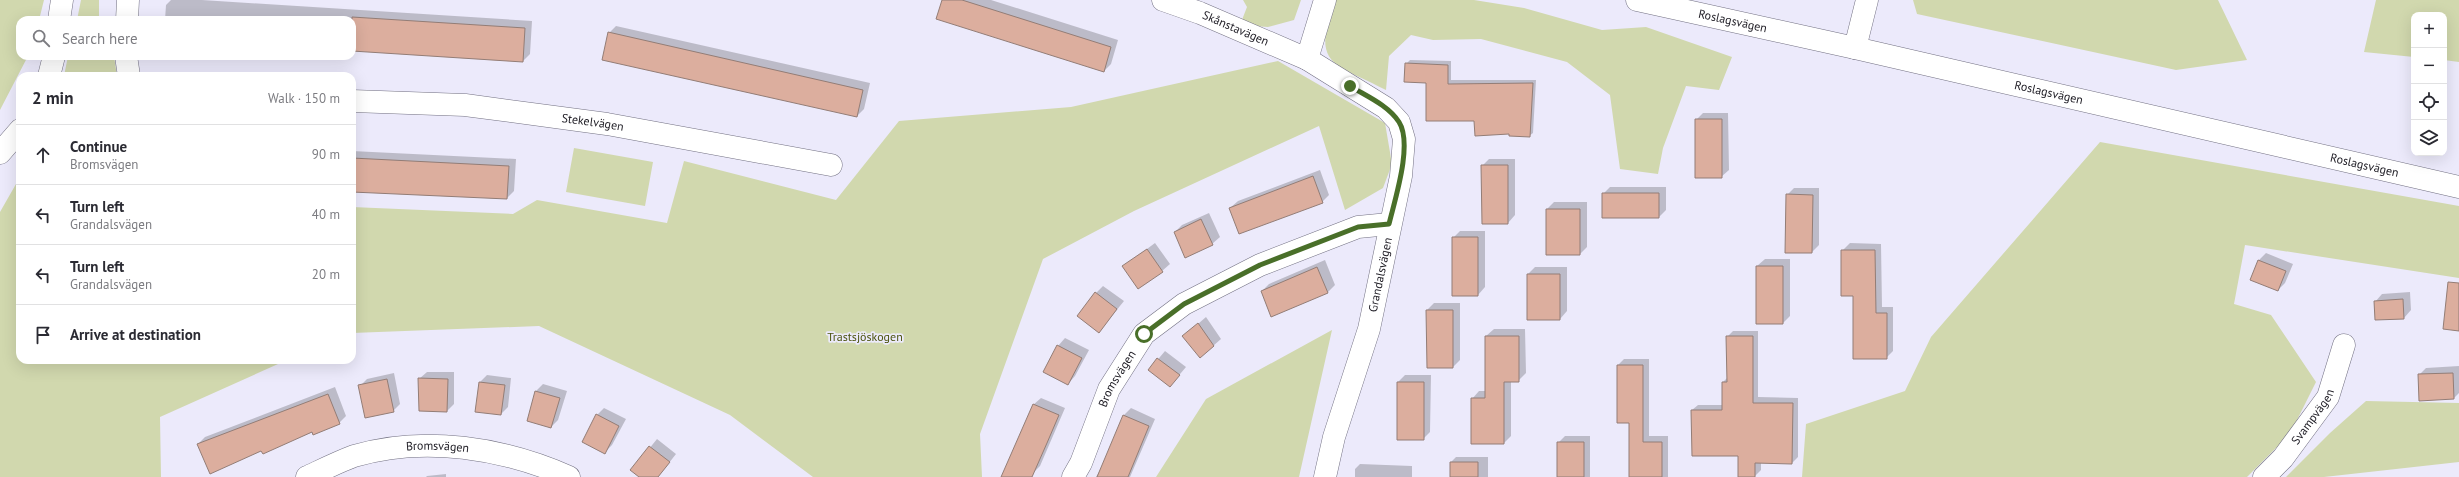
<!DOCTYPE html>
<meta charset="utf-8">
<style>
:root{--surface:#fff;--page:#f7f7f7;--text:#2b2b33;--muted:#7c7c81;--line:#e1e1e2}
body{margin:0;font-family:"PT Sans",sans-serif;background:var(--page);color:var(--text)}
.controls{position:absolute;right:12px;top:12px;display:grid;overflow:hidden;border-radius:8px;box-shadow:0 4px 16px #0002}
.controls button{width:36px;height:36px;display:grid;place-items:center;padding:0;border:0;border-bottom:1px solid var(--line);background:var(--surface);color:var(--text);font:20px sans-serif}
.stop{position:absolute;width:12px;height:12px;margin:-9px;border:3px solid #496f29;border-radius:50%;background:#fff}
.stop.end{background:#496f29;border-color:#fff;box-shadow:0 1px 4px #0008}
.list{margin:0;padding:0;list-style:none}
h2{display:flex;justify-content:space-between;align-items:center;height:52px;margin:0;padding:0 16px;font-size:17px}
h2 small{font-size:13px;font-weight:400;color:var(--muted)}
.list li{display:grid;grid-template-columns:26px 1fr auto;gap:12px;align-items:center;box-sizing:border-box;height:60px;padding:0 16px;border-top:1px solid var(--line)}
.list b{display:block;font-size:15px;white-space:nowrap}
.list p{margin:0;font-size:13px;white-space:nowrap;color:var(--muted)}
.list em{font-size:13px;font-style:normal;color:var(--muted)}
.icon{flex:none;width:22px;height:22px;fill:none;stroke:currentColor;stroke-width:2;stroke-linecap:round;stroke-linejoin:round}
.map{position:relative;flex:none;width:2459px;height:477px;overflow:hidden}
.search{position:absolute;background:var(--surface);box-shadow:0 4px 16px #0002;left:16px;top:16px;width:340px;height:44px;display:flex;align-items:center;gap:10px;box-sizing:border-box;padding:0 14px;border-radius:12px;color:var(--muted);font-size:15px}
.panel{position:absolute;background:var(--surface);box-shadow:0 4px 16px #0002;left:16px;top:72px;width:340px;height:292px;border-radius:12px}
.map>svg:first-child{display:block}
</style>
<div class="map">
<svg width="2459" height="477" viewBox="0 0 2459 477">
<rect width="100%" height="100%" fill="#eceafb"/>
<path fill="#d1d8ae" d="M0,0H44L39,20H20V56H28L0,110Z
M81,0H99V20H77Z
M1243,0H1301L1294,20L1268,27L1240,25L1247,7Z
M1334,0H1474L1524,8L1602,30L1646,27L1732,57L1719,90L1686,86L1663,148L1658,174L1620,169L1610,95L1567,62L1481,39L1433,40L1411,35L1389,56L1386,90C1332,62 1312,67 1334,0Z
M1913,0H2218L2247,60L2176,70L1917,14Z
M2376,0H2459V62L2444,60V15H2414V57L2364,52Z
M68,56H114L117,76H64Z
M1278,61L1385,123L1392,164L1383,188L1345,210L1319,126L1134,211L1043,259L980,434L982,477H813L730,415L539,326L352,333V207L513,214L537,200L667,223L684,161L836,200L899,121L1071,107Z
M2100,142L2459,206V278L2245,245L2234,304L2271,315L2316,382L2290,434L2247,477H1802L1806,424L1905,391L1931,337Z
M574,148L653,162L645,206L566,192Z
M20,177V360H287L160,417L161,477H0V212Z
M1332,330L1299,477H1156L1206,399Z
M2366,401L2459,403V462L2324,477H2286L2330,433Z"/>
<path fill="#0003" d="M171,0H202L532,21L530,54L523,61L352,50V20H165L166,5Z
M943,0H991L1118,40L1111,64L1104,71Z
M616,26L870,83L864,109L857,116L609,33Z
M1410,60L1451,61V80H1536L1533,133L1529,136L1510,132L1475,120L1406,64Z
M1703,113H1728L1729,170L1721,177L1696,120Z
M352,151L516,159L514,191L507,198L352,191Z
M1489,159H1515V215L1508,223L1482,166Z
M1320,170L1329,195L1322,202L1230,208L1238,201Z
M1610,187H1666V210L1659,217L1603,194Z
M1794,188H1819V245L1812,252L1787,195Z
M1554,202H1587V247L1580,254L1547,209Z
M1209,213L1220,237L1212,244L1175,232L1182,225Z
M1460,231H1485V287L1478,295H1453V238Z
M1155,243L1170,264L1162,271L1124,266Z
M1850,243L1881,244L1882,307H1893V351L1886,358L1854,295L1842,251Z
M2266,253L2293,264L2285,283L2278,290L2251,280L2259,260Z
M1765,259H1790V316L1783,323L1757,266Z
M1325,260L1335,285L1328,292L1271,315L1262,291L1269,284Z
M1535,267H1567V311L1560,319H1528V274Z
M1103,286L1124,301L1099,332L1096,293Z
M2410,292L2411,310L2404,318L2376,319L2375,302L2382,294Z
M1434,303H1460V360L1453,367L1427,310Z
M1206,317L1221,339L1213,346L1184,336Z
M1494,329H1525L1526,373L1518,381H1511V436L1504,443L1472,399L1479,391H1486V336Z
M1733,331H1758V397L1798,398V457L1792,463L1761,462V470L1755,476H1739V455L1692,410L1698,405H1723V382L1728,377L1727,337Z
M1065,338L1089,350L1075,376L1068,384L1058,346Z
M1165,351L1186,367L1170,386L1149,370Z
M1624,359H1649V436H1668V477H1630V422L1618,365Z
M2459,366V393L2454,398L2419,375L2426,368Z
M427,372H454V404L447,411L420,410L419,379Z
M394,373L400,404L393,411L360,386L367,379Z
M487,375L511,378L508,407L501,414L480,382Z
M1405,375H1431L1430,432L1423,439L1398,382Z
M543,384L567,391L558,420L551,427L536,391Z
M335,387L346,416L339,423L262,450L198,444L205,437Z
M1041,398L1065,408L1040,466L1033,473V405Z
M604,408L626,419L612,445L605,452L597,415Z
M1131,408L1155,419L1130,477H1096L1103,465L1124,415Z
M1565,436H1590V477H1558V443Z
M657,439L676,454L658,477H641L632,470Z
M1456,457H1488V477H1451V462Z
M1360,464L1412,466V477H1355V469Z
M446,474V477H426L427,476Z"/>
<path fill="#dcae9e" stroke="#937d76" d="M942,0H962L1111,47L1104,72L936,19Z
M352,17L525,28L523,62L352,51Z
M608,32L863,90L857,117L602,60Z
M1405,63L1448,65V84L1533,83L1530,137L1509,136V134L1475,136L1474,121H1426V83L1404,82Z
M1695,119H1722V178H1695Z
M352,158L509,166L507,199L352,192Z
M1481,165H1508V224H1482Z
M1313,176L1323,203L1239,234L1229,208Z
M1602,193H1659V218H1602Z
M1786,194L1813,195L1812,253H1785Z
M1546,209H1580V255H1546Z
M1201,219L1213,245L1185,258L1174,232Z
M1452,237H1478V296H1452Z
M1147,249L1163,272L1138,289L1122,266Z
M1841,250H1875L1876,313H1887V359H1853V296H1841Z
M2258,260L2286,271L2278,291L2250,280Z
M1756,266H1783V324H1756Z
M1317,267L1328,293L1271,317L1261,291Z
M1527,274H1560V320H1527Z
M2448,282L2459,283V331L2443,329Z
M1095,292L1117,309L1099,333L1077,316Z
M2403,299L2404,319L2375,320L2374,301Z
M1426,310H1453V368H1427Z
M1198,323L1214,346L1200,358L1182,336Z
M1485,336H1519V382H1504V444H1471V398H1485Z
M1726,336H1753V403H1793L1792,464L1755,463V477H1738V456H1692L1691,410H1722V382H1727Z
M1057,345L1082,358L1068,385L1043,372Z
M1157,358L1180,375L1170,387L1148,370Z
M1617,365H1643V442H1662V477H1629V423H1617Z
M2453,373L2454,399L2419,401L2418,374Z
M418,378L448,379L447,412L419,411Z
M387,379L394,412L365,418L358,385Z
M479,382L505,385L501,415L475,412Z
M1397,382H1424V440H1397Z
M535,391L560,398L551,428L527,421Z
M328,394L340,424L313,435L312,432L263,454L261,451L210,474L197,444Z
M1033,404L1059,415L1047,443L1032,477H1001Z
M596,414L619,426L605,454L582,442Z
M1123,415L1149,426L1128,477H1097Z
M1557,442H1584V477H1557Z
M649,446L670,462L658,477H639L630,470Z
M1450,462H1478V477H1450Z"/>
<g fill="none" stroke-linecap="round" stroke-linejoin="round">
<defs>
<g id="minor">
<path id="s1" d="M1163,0L1200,13L1307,59"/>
<path d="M59,20L62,0"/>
<path d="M127,20L128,0"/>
<path d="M1855,48L1867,0"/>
<path d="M126,56L129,76"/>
<path d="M49,76L54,56"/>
<path id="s2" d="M352,101L465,105L607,124L831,165"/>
<path d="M0,153L20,130"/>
<path id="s3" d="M307,477C322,470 338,462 354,456C424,435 504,448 569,477"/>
<path id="s4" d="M1073,477L1081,463L1109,389L1144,334L1184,304L1260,265L1358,227L1389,224"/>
<path id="s5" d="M1325,477L1334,437L1369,329L1401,176L1404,139L1399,122L1386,108L1307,59L1325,0"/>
<path id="s6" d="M2264,477L2283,458L2328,397L2344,345"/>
</g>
<g id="major">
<path id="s7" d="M1637,0L1855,48L2459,187"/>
</g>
</defs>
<use href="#minor" stroke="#727082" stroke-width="23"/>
<use href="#major" stroke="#727082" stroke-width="23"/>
<use href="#minor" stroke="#fff" stroke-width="22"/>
<use href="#major" stroke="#fff" stroke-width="22"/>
</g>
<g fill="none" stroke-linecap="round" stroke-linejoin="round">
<path stroke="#496f29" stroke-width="5" d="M1144,334L1184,304L1260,265L1358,227L1389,224C1395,199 1413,144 1399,122C1388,105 1366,96 1350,86"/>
</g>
<g text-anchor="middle" stroke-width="3.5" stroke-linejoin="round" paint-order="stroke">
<g font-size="12" fill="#222028" stroke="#eceafb">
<text dy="4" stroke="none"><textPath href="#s7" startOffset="98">Roslagsvägen</textPath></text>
<text dy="4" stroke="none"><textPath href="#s1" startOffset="78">Skånstavägen</textPath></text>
<text dy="4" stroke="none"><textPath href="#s7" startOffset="422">Roslagsvägen</textPath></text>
<text dy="4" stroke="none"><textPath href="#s2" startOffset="242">Stekelvägen</textPath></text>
<text dy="4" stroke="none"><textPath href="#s7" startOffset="746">Roslagsvägen</textPath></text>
<text dy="4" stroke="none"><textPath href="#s5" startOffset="210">Grandalsvägen</textPath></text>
<text dy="4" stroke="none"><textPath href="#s4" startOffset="108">Bromsvägen</textPath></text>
<text dy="4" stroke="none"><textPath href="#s6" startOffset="78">Svampvägen</textPath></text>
<text dy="4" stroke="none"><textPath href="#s3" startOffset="136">Bromsvägen</textPath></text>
</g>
<g font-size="12" fill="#4d5510" stroke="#eceafb">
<text x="865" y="341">Trastsjöskogen</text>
</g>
</g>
</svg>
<div class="controls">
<button>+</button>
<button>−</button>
<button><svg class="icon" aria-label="locate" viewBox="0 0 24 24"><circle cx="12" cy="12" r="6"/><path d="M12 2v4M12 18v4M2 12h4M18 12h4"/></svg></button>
<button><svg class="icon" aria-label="layers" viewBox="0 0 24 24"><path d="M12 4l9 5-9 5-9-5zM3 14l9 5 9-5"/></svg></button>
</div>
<div class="stop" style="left:1144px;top:334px"></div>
<div class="stop end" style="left:1350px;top:86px"></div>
<div class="search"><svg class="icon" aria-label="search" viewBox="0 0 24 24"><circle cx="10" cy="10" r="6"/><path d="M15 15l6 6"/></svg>Search here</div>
<section class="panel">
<h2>2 min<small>Walk · 150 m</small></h2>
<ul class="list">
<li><svg class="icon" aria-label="ahead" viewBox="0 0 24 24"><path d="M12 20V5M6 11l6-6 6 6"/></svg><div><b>Continue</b><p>Bromsvägen</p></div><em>90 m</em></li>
<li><svg class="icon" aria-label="left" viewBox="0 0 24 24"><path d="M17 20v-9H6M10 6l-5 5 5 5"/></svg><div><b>Turn left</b><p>Grandalsvägen</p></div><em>40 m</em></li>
<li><svg class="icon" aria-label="left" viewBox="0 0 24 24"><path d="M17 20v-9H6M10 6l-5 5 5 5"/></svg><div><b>Turn left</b><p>Grandalsvägen</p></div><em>20 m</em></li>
<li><svg class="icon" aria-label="arrive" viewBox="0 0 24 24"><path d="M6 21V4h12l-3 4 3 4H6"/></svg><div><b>Arrive at destination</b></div></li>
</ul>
</section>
</div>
